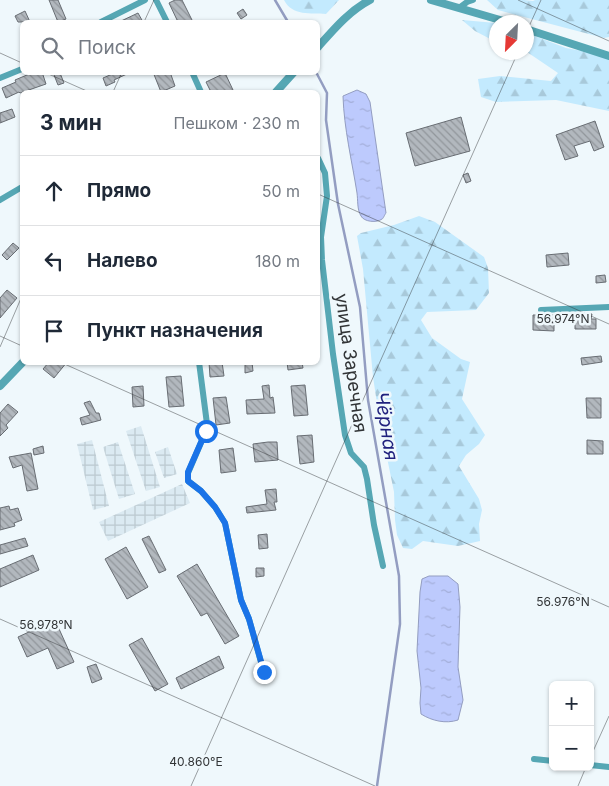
<!DOCTYPE html>
<html lang="ru">
<meta charset="utf-8">
<style>
:root{--surface:#fff;--page:#f6f6f7;--text:#1f2937;--muted:#747a83;--line:#e0e1e3}
body{margin:0;font-family:Inter,sans-serif;background:var(--page);color:var(--text)}
.controls{position:absolute;right:15px;bottom:15px;display:grid;overflow:hidden;border-radius:8px;box-shadow:0 1px 4px #0004}
.controls button{width:45px;height:45px;display:grid;place-items:center;padding:0;border:0;border-bottom:1px solid var(--line);background:var(--surface);color:var(--text);font:25px sans-serif}
.compass{position:absolute;left:489px;top:15px;width:45px;height:45px;border-radius:50%;background:var(--surface);box-shadow:0 1px 4px #0004;rotate:204deg}
.stop{position:absolute;width:15px;height:15px;margin:-11px;border:4px solid #1a73e8;border-radius:50%;background:#fff}
.stop.end{background:#1a73e8;border-color:#fff;box-shadow:0 1px 5px #0008}
.list{margin:0;padding:0;list-style:none}
h2{display:flex;justify-content:space-between;align-items:center;height:65px;margin:0;padding:0 20px;font-size:21px}
h2 small{font-size:16px;font-weight:400;color:var(--muted)}
.list li{display:grid;grid-template-columns:32px 1fr auto;gap:15px;align-items:center;box-sizing:border-box;height:70px;padding:0 20px;border-top:1px solid var(--line)}
.list b{display:block;font-size:19px;white-space:nowrap}
.list em{font-size:16px;font-style:normal;color:var(--muted)}
.icon{flex:none;width:28px;height:28px;fill:none;stroke:currentColor;stroke-width:2;stroke-linecap:round;stroke-linejoin:round}
.map{position:relative;flex:none;width:609px;height:786px;overflow:hidden}
.search{position:absolute;background:var(--surface);box-shadow:0 1px 4px #0004;left:20px;top:20px;width:300px;height:55px;display:flex;align-items:center;gap:12px;box-sizing:border-box;padding:0 18px;border-radius:8px;color:var(--muted);font-size:19px}
.panel{position:absolute;background:var(--surface);box-shadow:0 1px 4px #0004;left:20px;top:90px;width:300px;height:275px;border-radius:8px}
.map>svg:first-child{display:block}
</style>
<div class="map">
<svg width="609" height="786" viewBox="0 0 609 786">
<defs>
<pattern id="industrial-grid" width="8" height="8" patternUnits="userSpaceOnUse" patternTransform="scale(1.25)"><rect width="8" height="8" fill="#dbeaf2"/><path d="M0 4h8M4 0v8" fill="none" stroke="#bcc9d0"/></pattern>
<pattern id="forest-firs" width="22" height="20" patternUnits="userSpaceOnUse" patternTransform="scale(1.25)"><rect width="22" height="20" fill="#c3eafe"/><path d="M5 1l3.5 6h-7zM16 11l3.5 6h-7z" fill="#a8c9da"/></pattern>
<pattern id="water-ripples" width="26" height="14" patternUnits="userSpaceOnUse" patternTransform="scale(1.25)"><rect width="26" height="14" fill="#bdcafd"/><path d="M2 4q2-2 4 0t4 0M15 11q2-2 4 0t4 0" fill="none" stroke="#a3aed9"/></pattern>
<pattern id="building-back-hatch" width="6" height="6" patternUnits="userSpaceOnUse" patternTransform="scale(1.25)"><rect width="6" height="6" fill="#b2b8be"/><path d="M-1 5l2 2M0 0l6 6M5-1l2 2" fill="none" stroke="#91969b"/></pattern>
</defs>
<rect width="100%" height="100%" fill="#eff8fc"/>
<path fill="url(#industrial-grid)" d="M141,426L160,487L146,491L126,431Z
M92,440L109,506L93,510L77,444Z
M118,442L135,494L119,499L103,447Z
M168,447L177,474L164,478L155,452Z
M182,484L190,503L108,541L99,522Z"/>
<path fill="url(#forest-firs)" d="M284,0H339L326,14C311,13 292,16 284,0Z
M487,0H524L533,1L535,0H609V37L604,38L498,10Z
M462,20L496,23V42L475,31Z
M527,33L566,48L587,52L609,59V111L556,100L496,102L481,97L478,79L500,76L551,81L558,73L527,52Z
M419,216L435,222L484,257L488,268L489,293L476,310L427,312L421,320L432,338L461,359L470,362L462,399L485,435L479,444L466,455L459,466L479,499L482,510L479,524L480,541L458,546L423,541L412,549L403,548L397,535L395,520L394,492L380,423L373,377L363,269L357,236L361,233L394,225Z"/>
<path fill="url(#water-ripples)" stroke="#939dc1" d="M357,90L366,94L370,102L386,213C385,214 383,219 382,219C377,223 364,222 361,216C357,210 358,200 357,193C352,161 344,129 343,96Z
M429,576H448L458,584L460,607L458,667L463,700L458,720C446,724 432,721 421,714L420,703L421,688L417,651L420,592L422,579Z"/>
<g fill="none" stroke-linecap="round" stroke-linejoin="round">
<path stroke="#939dc1" stroke-width="2.5" d="M275,0L288,22
M316,72L327,93L326,120L338,204L360,307L368,400L399,576L400,624L377,786"/>
</g>
<path fill="url(#building-back-hatch)" stroke="#686d73" d="M49,0H58L66,19L58,22Z
M175,0H182L193,22H178L169,3Z
M243,9L247,15L241,19L237,13Z
M25,11L30,22H18L15,16Z
M138,13L143,22H119Z
M34,72H42L46,84L20,93L19,92L6,98L2,88L16,82L15,80Z
M117,72L129,73L114,80L115,82L106,86L103,78Z
M153,72H170L175,86L161,92Z
M60,73L64,83L58,85L54,75Z
M225,73L233,90L227,92H211L206,82Z
M12,109L15,117L0,123V113Z
M461,117L470,151L415,166L406,133Z
M595,121L604,147L594,151L590,141L574,146L578,156L565,160L556,135Z
M468,173L471,181L466,183L463,175Z
M13,243L19,248L7,260L2,255Z
M568,253L569,265L547,267L546,255Z
M605,275L606,282L596,283V276Z
M7,290L17,298L0,318V298Z
M581,314H592L591,319H596V329H575V319H581Z
M533,315H554V331L533,330Z
M601,356L602,362L582,365L581,358Z
M49,362H67L54,378L43,369Z
M209,362H222L224,376L210,377Z
M245,362H252L253,371L245,373Z
M287,362H302L303,368L288,370Z
M181,376L184,406L169,407L166,377Z
M269,385L270,398L273,397L275,413L247,414L246,400L264,399L262,386Z
M305,385L308,415L294,416L291,386Z
M143,386L144,406L133,407L132,387Z
M226,397L230,423L216,425L213,398Z
M586,398H601V418H587Z
M90,401L96,413H99L101,420L82,425L80,418L90,415L84,403Z
M8,404L18,412L6,425L8,428L0,436V413Z
M312,435L314,462L300,464L297,436Z
M587,440L603,441V454H587Z
M268,442H277L278,460L255,462L253,444Z
M43,446L44,453L34,455L33,449Z
M233,448L236,471L221,473L219,450Z
M31,453L38,489L27,491L22,465L13,468L9,457Z
M276,489L277,502H274L276,510L247,513L246,507L267,504L265,490Z
M9,506L10,510L18,508L22,520L14,523L15,526L0,530V508Z
M267,534L268,548L259,549L258,535Z
M149,536L166,570L159,573L142,539Z
M25,538L28,546L0,554V545Z
M126,547L148,587L127,599L105,559Z
M33,555L39,570L0,587V569Z
M197,564L239,636L225,644L207,613L201,616L177,576Z
M256,568H264V576L256,577Z
M55,620L74,662L57,669L48,648L27,657L18,637Z
M142,638L168,684L155,691L129,645Z
M219,656L224,668L181,689L176,678Z
M96,664L102,679L92,683L87,667Z"/>
<g fill="none" stroke-linecap="round" stroke-linejoin="round">
<path stroke="#56a7b4" stroke-width="6" d="M156,0L167,22
M459,8L467,2L473,0
M101,22L145,0
M192,72L201,92
M0,78L22,69
M318,158L325,173L327,196L321,237L322,260L333,354L345,435L351,453L364,467L367,479L374,525L383,566
M0,200L22,187
M541,310L609,307
M199,362L207,424L206,431L188,473V481L201,491L215,507L225,523L241,600L249,619L264,673
M534,759L553,761
M590,765L609,767"/>
<path stroke="#56a7b4" stroke-width="8" d="M431,0L507,22
M526,29L609,56
M318,47C334,29 349,11 370,0
M276,92L294,72
M0,386L23,362"/>
</g>
<g fill="none" stroke-linecap="round" stroke-linejoin="round">
<path stroke="#1a73e8" stroke-width="6" d="M206,431L188,472V481L201,491L215,507L225,523L241,600L249,619L264,672"/>
</g>
<path fill="none" stroke="#313436" stroke-width="1" stroke-opacity="0.45" d="M518,0L609,41M144,22L154,0M526,33L541,0M0,53L22,63M44,72L89,92M113,92L122,72M318,194L609,324M0,336L22,346M0,347L22,296M60,362L609,607M0,619L375,786M590,758L609,716M191,786L518,52M578,786L586,767"/>
<g text-anchor="middle" stroke-width="5" stroke-linejoin="round" paint-order="stroke">
<g font-size="18" fill="#313436" stroke="#eff8fc">
<text transform="translate(351 363) rotate(82)" y="6">улица Заречная</text>
</g>
<g font-size="19" font-style="italic" fill="#20217e" stroke="#eff8fc">
<text transform="translate(387 426) rotate(81)" y="7">Чёрная</text>
</g>
</g>
<g font-size="12" text-anchor="middle" fill="#313436" stroke="#eff8fc" stroke-width="5" stroke-linejoin="round" paint-order="stroke">
<text x="563" y="323">56.974°N</text>
<text x="563" y="606">56.976°N</text>
<text x="46" y="629">56.978°N</text>
<text x="196" y="766">40.860°E</text>
</g>
</svg>
<div class="controls">
<button>+</button>
<button>−</button>
</div>
<svg class="compass" viewBox="-18 -18 36 36"><path d="M0-13l5 13h-10z" fill="#e53935"/><path d="M0 13l5-13h-10z" fill="#747a83"/></svg>
<div class="stop" style="left:206px;top:431px"></div>
<div class="stop end" style="left:264px;top:672px"></div>
<div class="search"><svg class="icon" aria-label="search" viewBox="0 0 24 24"><circle cx="10" cy="10" r="6"/><path d="M15 15l6 6"/></svg>Поиск</div>
<section class="panel">
<h2>3 мин<small>Пешком · 230 m</small></h2>
<ul class="list">
<li><svg class="icon" aria-label="ahead" viewBox="0 0 24 24"><path d="M12 20V5M6 11l6-6 6 6"/></svg><div><b>Прямо</b></div><em>50 m</em></li>
<li><svg class="icon" aria-label="left" viewBox="0 0 24 24"><path d="M17 20v-9H6M10 6l-5 5 5 5"/></svg><div><b>Налево</b></div><em>180 m</em></li>
<li><svg class="icon" aria-label="arrive" viewBox="0 0 24 24"><path d="M6 21V4h12l-3 4 3 4H6"/></svg><div><b>Пункт назначения</b></div></li>
</ul>
</section>
</div>
